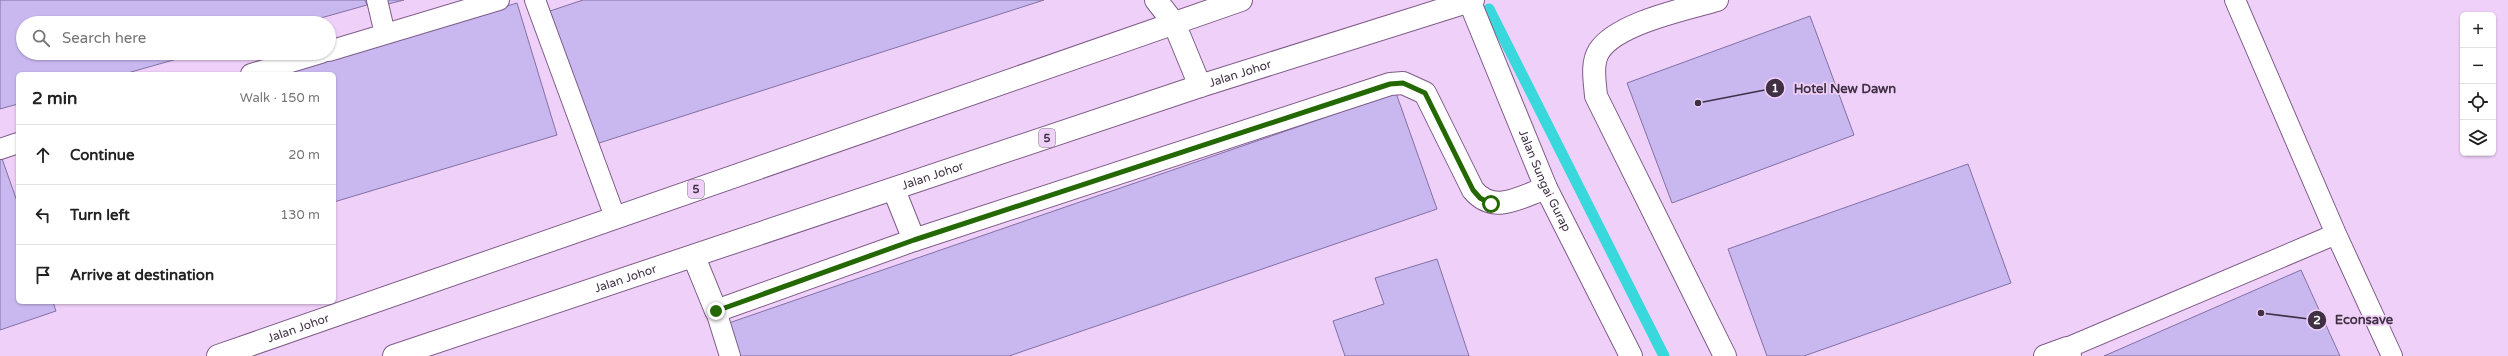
<!DOCTYPE html>
<meta charset="utf-8">
<style>
:root{--surface:#fff;--page:#f6f6f6;--text:#222;--muted:#767676;--line:#e0e0e0}
body{margin:0;font-family:"Varela Round",sans-serif;background:var(--page);color:var(--text)}
.controls{position:absolute;right:12px;top:12px;display:grid;overflow:hidden;border-radius:6px;box-shadow:0 1px 3px #0004}
.controls button{width:36px;height:36px;display:grid;place-items:center;padding:0;border:0;border-bottom:1px solid var(--line);background:var(--surface);color:var(--text);font:20px sans-serif}
.stop{position:absolute;width:12px;height:12px;margin:-9px;border:3px solid #236800;border-radius:50%;background:#fff}
.stop.end{background:#236800;border-color:#fff;box-shadow:0 1px 4px #0008}
.list{margin:0;padding:0;list-style:none}
h2{display:flex;justify-content:space-between;align-items:center;height:52px;margin:0;padding:0 16px;font-size:17px}
h2 small{font-size:13px;font-weight:400;color:var(--muted)}
.list li{display:grid;grid-template-columns:26px 1fr auto;gap:12px;align-items:center;box-sizing:border-box;height:60px;padding:0 16px;border-top:1px solid var(--line)}
.list b{display:block;font-size:15px;white-space:nowrap}
.list em{font-size:13px;font-style:normal;color:var(--muted)}
.icon{flex:none;width:22px;height:22px;fill:none;stroke:currentColor;stroke-width:2;stroke-linecap:round;stroke-linejoin:round}
.map{position:relative;flex:none;width:2508px;height:356px;overflow:hidden}
.search{position:absolute;background:var(--surface);box-shadow:0 1px 3px #0004;left:16px;top:16px;width:320px;height:44px;display:flex;align-items:center;gap:10px;box-sizing:border-box;padding:0 14px;border-radius:22px;color:var(--muted);font-size:15px}
.panel{position:absolute;background:var(--surface);box-shadow:0 1px 3px #0004;left:16px;top:72px;width:320px;height:232px;border-radius:6px}
.map>svg:first-child{display:block}
</style>
<div class="map">
<svg width="2508" height="356" viewBox="0 0 2508 356">
<rect width="100%" height="100%" fill="#efd0f8"/>
<g fill="none" stroke-linecap="round" stroke-linejoin="round">
<path stroke="#39d8dd" stroke-width="11" d="M1489,9L1664,356"/>
</g>
<path fill="#c9b8f0" stroke="#8271a5" d="M0,0H365L367,5L303,23H23V53H198L124,74H18V104L0,109Z
M387,0H404L388,4Z
M583,0H1044L593,145L550,11Z
M517,3L557,135L334,202V74H278Z
M1810,16L1854,135L1672,203L1627,83Z
M1396,93L1437,209L1009,356H737L726,324Z
M0,153L18,204V302H53L56,311L0,330Z
M1968,164L2011,283L1804,356H1767L1728,249Z
M1437,259L1469,356H1345L1333,321L1384,304L1375,278Z
M2301,270L2340,356H2104Z"/>
<g fill="none" stroke-linecap="round" stroke-linejoin="round">
<defs>
<path id="lane" d="M377,0L385,34
M535,0L615,217
M329,51L499,0
M251,74L321,53
M0,149L18,143
M2336,234L2392,356
M716,311L730,356
M2071,356L2067,348L2336,234L2235,0"/>
<g id="street">
<path d="M1156,0L1174,23L1200,86"/>
<path id="s1" d="M1469,0L1546,188L1631,356"/>
<path d="M1717,0C1686,9 1617,23 1599,51C1591,64 1595,82 1596,96L1725,356"/>
<path d="M894,190L914,240"/>
<path d="M694,257L716,311L914,240L1390,84L1403,83L1425,93L1473,190C1494,215 1520,197 1546,188"/>
<path d="M2045,356L2067,348"/>
</g>
<g id="highway">
<path id="s2" d="M218,356L1241,0"/>
<path id="s3" d="M394,356L1200,86L1473,0"/>
</g>
</defs>
<use href="#lane" stroke="#7f5c89" stroke-width="22"/>
<use href="#street" stroke="#7f5c89" stroke-width="24"/>
<use href="#highway" stroke="#7f5c89" stroke-width="24"/>
<use href="#lane" stroke="#fff" stroke-width="20"/>
<use href="#street" stroke="#fff" stroke-width="22"/>
<use href="#highway" stroke="#fff" stroke-width="22"/>
</g>
<g fill="none" stroke-linecap="round" stroke-linejoin="round">
<path stroke="#236800" stroke-width="5" d="M716,311L914,240L1390,84L1403,83L1425,93L1473,190L1480,198L1491,204"/>
</g>
<g text-anchor="middle" stroke-width="3.5" stroke-linejoin="round" paint-order="stroke">
<g fill="#efd0f8" stroke="#74607a" stroke-width="1">
<rect x="1039" y="129" width="16" height="18" rx="3"/>
<rect x="688" y="180" width="16" height="18" rx="3"/>
</g>
<g font-size="11" font-weight="bold" fill="#403044">
<text x="1047" y="142">5</text>
<text x="696" y="193">5</text>
</g>
<g font-size="12" fill="#403044" stroke="#efd0f8">
<text dy="4" stroke="none"><textPath href="#s3" startOffset="892">Jalan Johor</textPath></text>
<text dy="4" stroke="none"><textPath href="#s3" startOffset="568">Jalan Johor</textPath></text>
<text dy="4" stroke="none"><textPath href="#s1" startOffset="196">Jalan Sungai Gurap</textPath></text>
<text dy="4" stroke="none"><textPath href="#s3" startOffset="244">Jalan Johor</textPath></text>
<text dy="4" stroke="none"><textPath href="#s2" startOffset="85">Jalan Johor</textPath></text>
</g>
</g>
<path fill="none" stroke="#403044" stroke-width="1.5" d="M1698 103L1775 88M2261 313L2317 320"/>
<g fill="#403044" stroke="#efd0f8" stroke-width="1.5">
<circle cx="1698" cy="103" r="4"/>
<circle cx="2261" cy="313" r="4"/>
<circle cx="1775" cy="88" r="10"/>
<circle cx="2317" cy="320" r="10"/>
</g>
<g font-size="12" text-anchor="middle" font-weight="bold" fill="#fff">
<text x="1775" y="92">1</text>
<text x="2317" y="324">2</text>
</g>
<g font-size="13" text-anchor="middle" font-weight="bold" fill="#403044" stroke="#efd0f8" stroke-width="3.5" stroke-linejoin="round" paint-order="stroke">
<text x="1845" y="93">Hotel New Dawn</text>
<text x="2364" y="324">Econsave</text>
</g>
</svg>
<div class="controls">
<button>+</button>
<button>−</button>
<button><svg class="icon" aria-label="locate" viewBox="0 0 24 24"><circle cx="12" cy="12" r="6"/><path d="M12 2v4M12 18v4M2 12h4M18 12h4"/></svg></button>
<button><svg class="icon" aria-label="layers" viewBox="0 0 24 24"><path d="M12 4l9 5-9 5-9-5zM3 14l9 5 9-5"/></svg></button>
</div>
<div class="stop" style="left:1491px;top:204px"></div>
<div class="stop end" style="left:716px;top:311px"></div>
<div class="search"><svg class="icon" aria-label="search" viewBox="0 0 24 24"><circle cx="10" cy="10" r="6"/><path d="M15 15l6 6"/></svg>Search here</div>
<section class="panel">
<h2>2 min<small>Walk · 150 m</small></h2>
<ul class="list">
<li><svg class="icon" aria-label="ahead" viewBox="0 0 24 24"><path d="M12 20V5M6 11l6-6 6 6"/></svg><div><b>Continue</b></div><em>20 m</em></li>
<li><svg class="icon" aria-label="left" viewBox="0 0 24 24"><path d="M17 20v-9H6M10 6l-5 5 5 5"/></svg><div><b>Turn left</b></div><em>130 m</em></li>
<li><svg class="icon" aria-label="arrive" viewBox="0 0 24 24"><path d="M6 21V4h12l-3 4 3 4H6"/></svg><div><b>Arrive at destination</b></div></li>
</ul>
</section>
</div>
